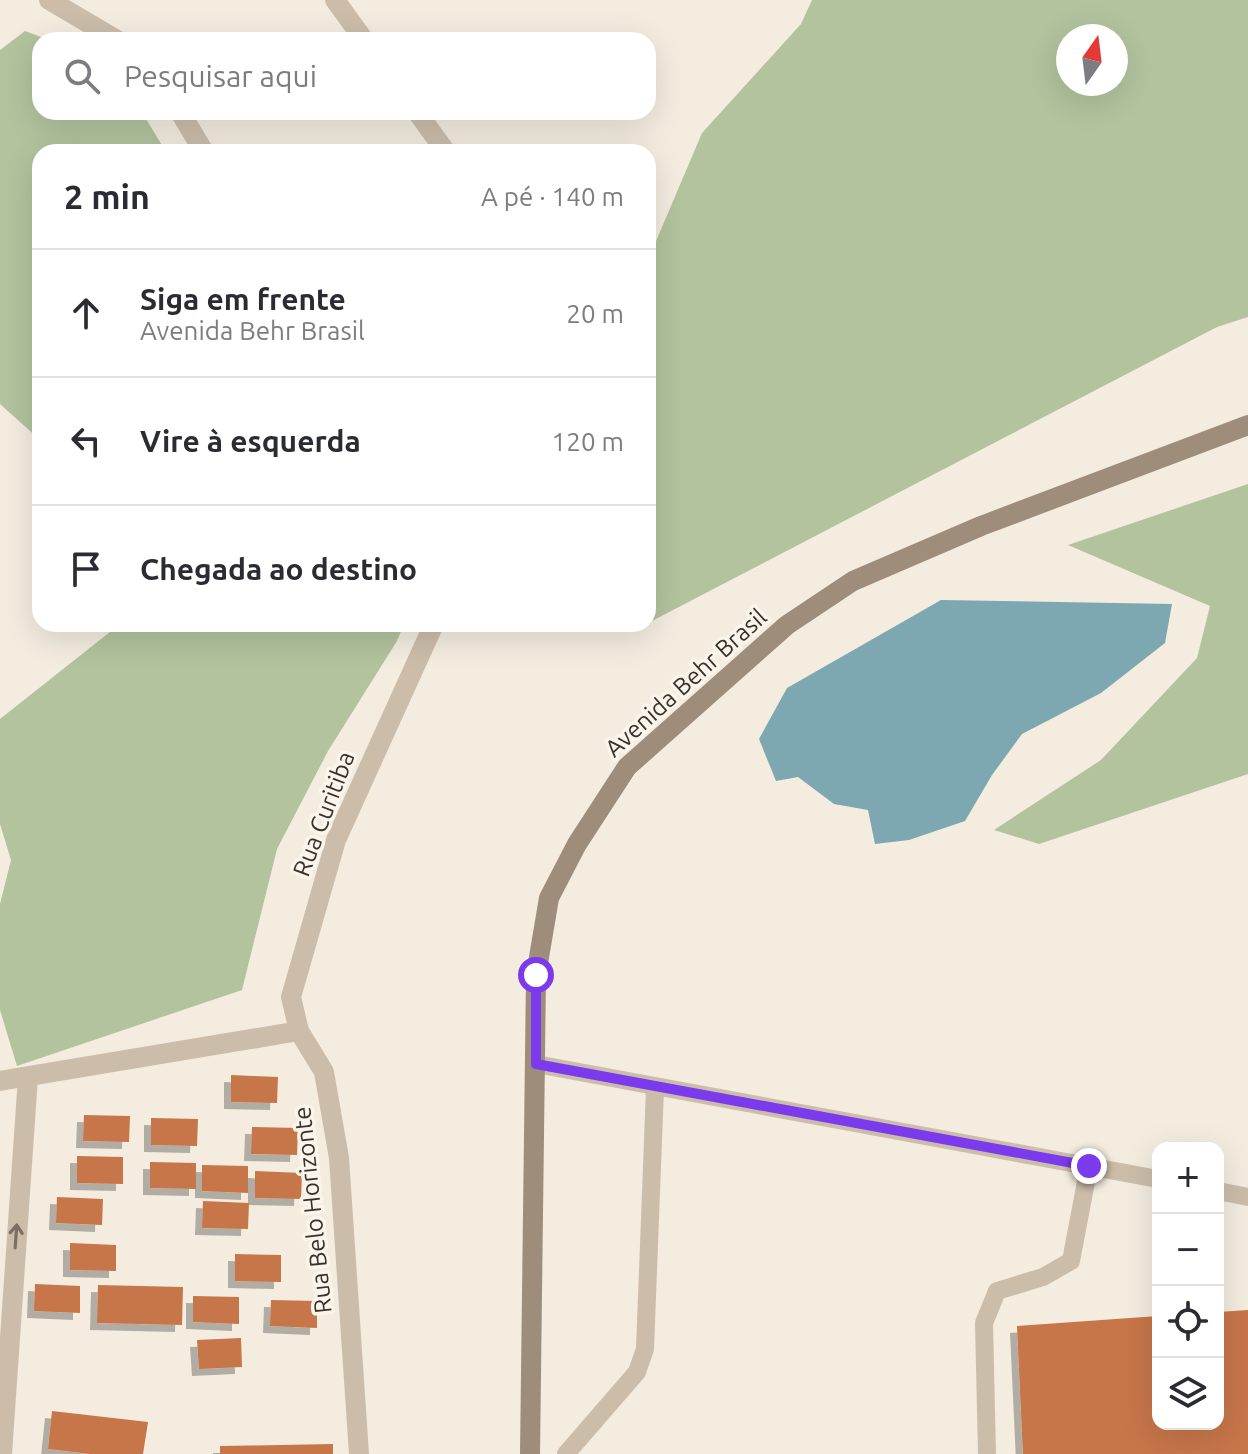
<!DOCTYPE html>
<html lang="pt">
<meta charset="utf-8">
<style>
:root{--surface:#fff;--page:#f7f7f7;--text:#2b2b33;--muted:#7c7c81;--line:#e1e1e2}
body{margin:0;font-family:Ubuntu,sans-serif;background:var(--page);color:var(--text)}
.controls{position:absolute;right:24px;bottom:24px;display:grid;overflow:hidden;border-radius:16px;box-shadow:0 8px 32px #0002}
.controls button{width:72px;height:72px;display:grid;place-items:center;padding:0;border:0;border-bottom:2px solid var(--line);background:var(--surface);color:var(--text);font:40px sans-serif}
.compass{position:absolute;left:1056px;top:24px;width:72px;height:72px;border-radius:50%;background:var(--surface);box-shadow:0 8px 32px #0002;rotate:14deg}
.stop{position:absolute;width:24px;height:24px;margin:-18px;border:6px solid #7c3aed;border-radius:50%;background:#fff}
.stop.end{background:#7c3aed;border-color:#fff;box-shadow:0 2px 8px #0008}
.list{margin:0;padding:0;list-style:none}
h2{display:flex;justify-content:space-between;align-items:center;height:104px;margin:0;padding:0 32px;font-size:34px}
h2 small{font-size:26px;font-weight:400;color:var(--muted)}
.list li{display:grid;grid-template-columns:52px 1fr auto;gap:24px;align-items:center;box-sizing:border-box;height:128px;padding:0 32px;border-top:2px solid var(--line)}
.list b{display:block;font-size:30px;white-space:nowrap}
.list p{margin:0;font-size:26px;white-space:nowrap;color:var(--muted)}
.list em{font-size:26px;font-style:normal;color:var(--muted)}
.icon{flex:none;width:44px;height:44px;fill:none;stroke:currentColor;stroke-width:2;stroke-linecap:round;stroke-linejoin:round}
.map{position:relative;flex:none;width:1248px;height:1454px;overflow:hidden}
.search{position:absolute;background:var(--surface);box-shadow:0 8px 32px #0002;left:32px;top:32px;width:624px;height:88px;display:flex;align-items:center;gap:20px;box-sizing:border-box;padding:0 28px;border-radius:24px;color:var(--muted);font-size:30px}
.panel{position:absolute;background:var(--surface);box-shadow:0 8px 32px #0002;left:32px;top:144px;width:624px;height:488px;border-radius:24px}
.map>svg:first-child{display:block}
</style>
<div class="map">
<svg width="1248" height="1454" viewBox="0 0 1248 1454">
<defs>
<filter id="shadow"><feDropShadow dx="-7" dy="7" stdDeviation="0" flood-color="#0004"/></filter>
</defs>
<rect width="100%" height="100%" fill="#f3ecdf"/>
<path fill="#b2c39e" fill-rule="evenodd" d="M812,0H1248V317L1217,327L648,623V260L702,133L801,24ZM1116,36V84H1068V36Z
M25,31L49,40H40V112H142L166,152H40V440L0,404V50Z
M1248,484V774L1039,844L994,830L1101,760L1197,658L1210,606L1068,545Z
M120,624H404L397,641L328,751L277,849L242,990L17,1066L0,1010V904L11,860L0,824V719Z"/>
<path fill="#7da8b1" d="M941,600L1172,604L1165,643L1101,693L1022,734L992,775L965,821L909,840L875,844L868,810L834,804L798,777L776,781L759,739L787,688Z"/>
<path fill="#c77649" filter="url(#shadow)" d="M231,1075L278,1077L277,1103L231,1102Z
M84,1115L130,1116L129,1142L83,1141Z
M151,1118L198,1119L197,1146L151,1145Z
M252,1127L298,1128L297,1155L251,1154Z
M77,1156L123,1157V1184L77,1183Z
M150,1162L196,1163V1189L150,1188Z
M202,1165L248,1166V1193L202,1191Z
M255,1171L302,1173L301,1199L255,1198Z
M57,1197L103,1199L102,1225L56,1223Z
M203,1201L249,1203L248,1229L202,1228Z
M70,1243L116,1245V1271L70,1270Z
M235,1254L281,1255V1282L235,1281Z
M35,1284L80,1286V1313L34,1311Z
M98,1285L183,1287L182,1325L97,1323Z
M193,1296L239,1297V1324L193,1322Z
M271,1300L317,1301V1328L270,1326Z
M1248,1310V1454H1023L1017,1326L1158,1316V1424H1218V1312Z
M241,1338L242,1367L199,1369L197,1340Z
M52,1411L148,1422L143,1454H90L48,1449Z
M333,1444V1454H220V1446Z"/>
<g fill="none" stroke-linecap="round" stroke-linejoin="round">
<path stroke="#ccbdaa" stroke-width="18" d="M536,1064L1158,1179
M1218,1191L1248,1197
M566,1454L637,1372L645,1349L655,1088
M987,1454L984,1323L997,1291L1043,1277L1071,1261L1089,1166"/>
<path stroke="#ccbdaa" stroke-width="20" d="M49,0L117,40
M335,0L364,40
M180,112L204,152
M417,112L446,152
M299,1031L291,997L336,840L434,624
M0,1081L299,1031L324,1072L339,1158L359,1454
M2,1454L28,1077"/>
<path stroke="#9f8d7b" stroke-width="20" d="M530,1454L536,975L549,898L577,844L627,767L787,625L853,581L981,526L1248,425"/>
</g>
<defs><path id="oneway-shaft" d="M-6 0H5M1.5-3L5.5 0L1.5 3" fill="none" stroke-width="1.6" stroke-linecap="round" stroke-linejoin="round" transform="scale(2)"/></defs>
<use stroke="#7b6f64" href="#oneway-shaft" transform="translate(16 1236) rotate(-86)"/>
<g fill="none" stroke-linecap="round" stroke-linejoin="round">
<path stroke="#7c3aed" stroke-width="10" d="M536,975V1064L1089,1166"/>
</g>
<g text-anchor="middle" stroke-width="7" stroke-linejoin="round" paint-order="stroke">
<g font-size="24" fill="#39302a" stroke="#faf5eb">
<text transform="translate(686 683) rotate(-42)" y="8">Avenida Behr Brasil</text>
<text transform="translate(324 814) rotate(-69)" y="8">Rua Curitiba</text>
<text transform="translate(313 1210) rotate(-96)" y="8">Rua Belo Horizonte</text>
</g>
</g>
</svg>
<div class="controls">
<button>+</button>
<button>−</button>
<button><svg class="icon" aria-label="locate" viewBox="0 0 24 24"><circle cx="12" cy="12" r="6"/><path d="M12 2v4M12 18v4M2 12h4M18 12h4"/></svg></button>
<button><svg class="icon" aria-label="layers" viewBox="0 0 24 24"><path d="M12 4l9 5-9 5-9-5zM3 14l9 5 9-5"/></svg></button>
</div>
<svg class="compass" viewBox="-18 -18 36 36"><path d="M0-13l5 13h-10z" fill="#e53935"/><path d="M0 13l5-13h-10z" fill="#7c7c81"/></svg>
<div class="stop" style="left:536px;top:975px"></div>
<div class="stop end" style="left:1089px;top:1166px"></div>
<div class="search"><svg class="icon" aria-label="search" viewBox="0 0 24 24"><circle cx="10" cy="10" r="6"/><path d="M15 15l6 6"/></svg>Pesquisar aqui</div>
<section class="panel">
<h2>2 min<small>A pé · 140 m</small></h2>
<ul class="list">
<li><svg class="icon" aria-label="ahead" viewBox="0 0 24 24"><path d="M12 20V5M6 11l6-6 6 6"/></svg><div><b>Siga em frente</b><p>Avenida Behr Brasil</p></div><em>20 m</em></li>
<li><svg class="icon" aria-label="left" viewBox="0 0 24 24"><path d="M17 20v-9H6M10 6l-5 5 5 5"/></svg><div><b>Vire à esquerda</b></div><em>120 m</em></li>
<li><svg class="icon" aria-label="arrive" viewBox="0 0 24 24"><path d="M6 21V4h12l-3 4 3 4H6"/></svg><div><b>Chegada ao destino</b></div></li>
</ul>
</section>
</div>
